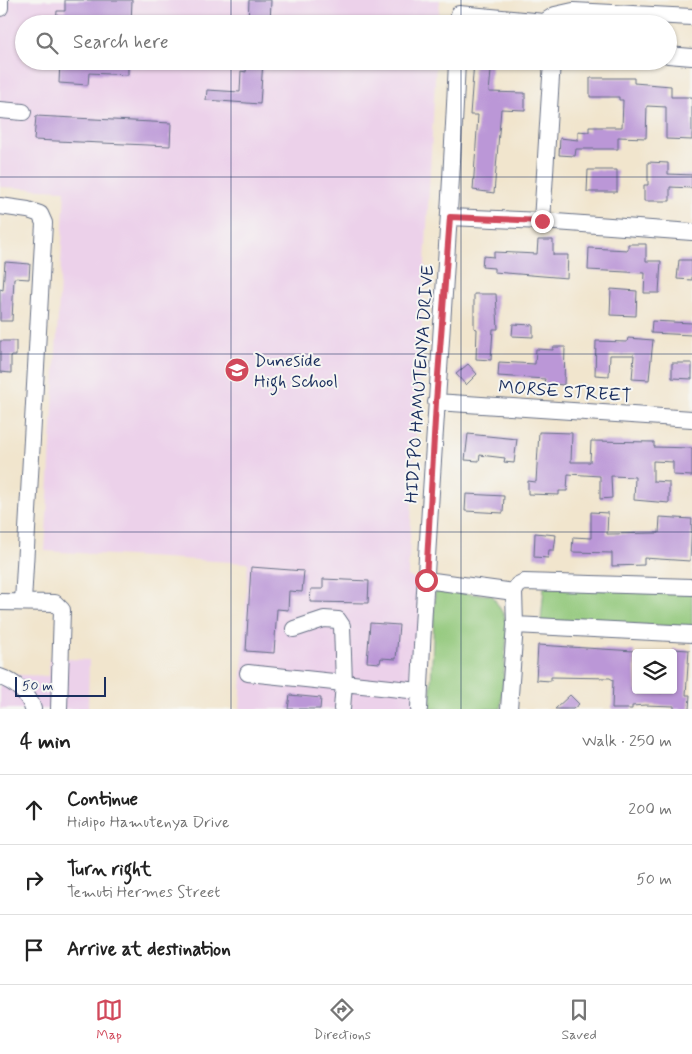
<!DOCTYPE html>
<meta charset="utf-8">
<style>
:root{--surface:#fff;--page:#f6f6f6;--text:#222;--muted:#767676;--line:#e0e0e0;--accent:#d1495b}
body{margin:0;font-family:Mynerve,sans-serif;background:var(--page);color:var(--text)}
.controls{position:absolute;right:15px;bottom:15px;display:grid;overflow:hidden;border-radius:5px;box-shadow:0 1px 4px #0004}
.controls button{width:45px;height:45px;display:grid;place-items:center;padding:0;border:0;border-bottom:1px solid var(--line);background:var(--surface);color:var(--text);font:25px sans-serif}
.scale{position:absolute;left:15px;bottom:12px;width:91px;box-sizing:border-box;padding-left:5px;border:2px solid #1b2f5e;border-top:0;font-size:14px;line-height:18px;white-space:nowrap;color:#1b2f5e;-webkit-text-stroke:4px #f6f6f2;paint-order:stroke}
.stop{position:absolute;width:15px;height:15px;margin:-11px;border:4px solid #d1495b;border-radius:50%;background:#fff}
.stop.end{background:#d1495b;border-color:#fff;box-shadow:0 1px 5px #0008}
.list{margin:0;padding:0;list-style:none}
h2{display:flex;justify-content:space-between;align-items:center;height:65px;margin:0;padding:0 20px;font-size:21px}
h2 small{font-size:16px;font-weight:400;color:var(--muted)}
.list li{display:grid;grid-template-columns:32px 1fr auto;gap:15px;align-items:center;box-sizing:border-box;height:70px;padding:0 20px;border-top:1px solid var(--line)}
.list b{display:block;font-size:19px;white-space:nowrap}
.list p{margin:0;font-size:16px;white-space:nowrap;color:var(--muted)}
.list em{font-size:16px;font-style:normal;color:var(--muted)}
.icon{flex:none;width:28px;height:28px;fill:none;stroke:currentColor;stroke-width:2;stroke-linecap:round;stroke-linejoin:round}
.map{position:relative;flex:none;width:692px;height:709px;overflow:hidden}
.search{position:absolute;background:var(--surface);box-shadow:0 1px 4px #0004;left:15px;right:15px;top:15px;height:55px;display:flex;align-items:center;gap:12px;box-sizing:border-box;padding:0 18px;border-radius:28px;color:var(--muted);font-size:19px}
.sheet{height:275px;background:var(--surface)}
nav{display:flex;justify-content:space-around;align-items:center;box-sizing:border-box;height:70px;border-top:1px solid var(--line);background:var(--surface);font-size:14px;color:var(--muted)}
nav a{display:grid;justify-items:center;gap:2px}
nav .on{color:var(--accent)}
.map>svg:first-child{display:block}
</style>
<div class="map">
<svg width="692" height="709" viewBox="0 0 692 709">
<rect width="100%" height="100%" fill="#f6f6f2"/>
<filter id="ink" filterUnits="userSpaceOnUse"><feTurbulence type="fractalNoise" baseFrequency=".02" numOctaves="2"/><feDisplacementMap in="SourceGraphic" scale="10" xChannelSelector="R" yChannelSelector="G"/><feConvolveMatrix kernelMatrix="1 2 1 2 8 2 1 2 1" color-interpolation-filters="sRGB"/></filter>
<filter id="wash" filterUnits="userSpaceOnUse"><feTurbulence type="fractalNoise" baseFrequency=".0096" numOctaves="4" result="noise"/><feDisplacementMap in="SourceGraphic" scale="20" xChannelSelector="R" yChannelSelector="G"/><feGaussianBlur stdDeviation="1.12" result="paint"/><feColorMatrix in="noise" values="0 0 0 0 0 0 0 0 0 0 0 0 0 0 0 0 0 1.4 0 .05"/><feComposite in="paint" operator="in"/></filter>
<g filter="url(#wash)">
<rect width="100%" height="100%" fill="#f1e5cd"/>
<path fill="#ecd1ea" d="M0,0H440L438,24H24V61H436L408,576L430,584L423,709H240L248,563L45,551L65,190L0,187Z
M49,658L89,660L88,709H0V674L48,676Z"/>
<path fill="#91c779" stroke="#567b6c" d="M544,587L692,593V627L541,621Z
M435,592L492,595L508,622L501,709H430Z"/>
<g id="blocks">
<path fill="#bb97d7" d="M65,0H132L131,24H56L57,11H65Z
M249,0H271L270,24H248Z
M60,61H128V75L89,73L88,85L59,83Z
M247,61H263L260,104L206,100L207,90L240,92L241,71L246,72Z
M474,61H492L489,92L525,93V110L501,109L494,193L473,190L478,115H470Z
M590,78H634V83L671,86V97H692V140L666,139V107L647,106L646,138L618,137V149H576L575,156L559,155L560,138L578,140V131L589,132V127H622L623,100H619V97H590Z
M36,116L171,123L170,146L34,140Z
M648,162L668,163V174L692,175V188L670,187V201H644V185H648Z
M588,170H617V192H587Z
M538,240H553V255H568L567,278L494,272V268L482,267L483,256L494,257V252L537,254Z
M628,244H646V261H661L659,293H644L645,273L588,270L589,248L628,250Z
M679,260H692V280L677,279Z
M5,262L30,264L29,279L14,278L12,321H0V289L3,290Z
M611,289L637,291L636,316L610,315Z
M474,294H496L498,329H493L491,360L476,359L477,329L474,328Z
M652,321L692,323V335L651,333Z
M513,324L533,325V337L512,336Z
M628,338L653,340L649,380L632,379L634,355H610L609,376L595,375L596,341L627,342Z
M0,341H16V356H11V373L0,372Z
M553,347H565L564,385L544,383L545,379L498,376L499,362L535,364L536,349L553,350Z
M672,363H692V379L672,378Z
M468,364L477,374L466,385L456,374Z
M539,432L572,433L571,462H590L591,441L654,442V447L692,448V476L673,475V462L653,461V481L669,482V503L634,500L635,477L611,476L612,498L600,499V476L568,474L567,491H559V495L528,494V481L536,482Z
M468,434L517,439L514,463L504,462L505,458L480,455L479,461L465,460Z
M466,494L504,496L503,513L465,511Z
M591,512L608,513L607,534L659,533L660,517L692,519L690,561L644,558V565L612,566V553L572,552L573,537L591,538Z
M535,533L556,535L554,550H549L548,558L534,557Z
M251,567L304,571L302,592L289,591L288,610L277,609L274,653L246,651Z
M323,579L369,581L368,603L310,602L311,589H323Z
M370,623L399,625L396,659L381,658L380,663L367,662Z
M538,645L634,651L636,691L662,693V690H673V649L689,650L686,695H690L689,709H674V706L645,705L632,706V709H612L613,680L610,678L551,677V681L536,680Z
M290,695L321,698L320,709H288Z
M570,695L579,704L573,709H555Z"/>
</g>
</g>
<g filter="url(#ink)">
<use href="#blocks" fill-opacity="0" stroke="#666f85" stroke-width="1"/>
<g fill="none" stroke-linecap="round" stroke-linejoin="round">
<defs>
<path id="minor" d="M0,8V0
M459,14L544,22L555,15L573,11L692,17
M668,55L692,57
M0,110L23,112
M0,206L28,210L40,214L44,223L23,602
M450,217L542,221L692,232
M542,221L552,61
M436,402L692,419
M426,580L514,592
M0,602L55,603L62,610L59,709
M515,625L692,634
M294,629L324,619L338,620L342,626L344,683L342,709
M248,673L419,691
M0,677C15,682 29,694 33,709
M419,709C428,493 448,277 457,61
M509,709L515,625L514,592L518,585L524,582L692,587"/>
</defs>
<use href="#minor" stroke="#666f85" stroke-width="18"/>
<use href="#minor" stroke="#fff" stroke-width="16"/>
</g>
</g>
<g fill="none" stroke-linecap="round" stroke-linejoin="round" filter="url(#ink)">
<path stroke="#d1495b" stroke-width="6" d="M426,580L436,402L450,217L542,221"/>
</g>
<path fill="none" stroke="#1b2f5e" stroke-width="1" stroke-opacity="0.55" d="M231,0V24M461,0V24M231,61V709M461,61V709M0,177H692M0,354H692M0,532H692"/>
<defs>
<symbol id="school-disc" viewBox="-11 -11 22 22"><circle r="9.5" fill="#d1495b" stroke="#f6f6f2"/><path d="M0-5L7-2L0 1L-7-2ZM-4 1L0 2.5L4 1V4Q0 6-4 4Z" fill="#fff"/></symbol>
</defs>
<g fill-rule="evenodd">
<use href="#school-disc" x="223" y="356" width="28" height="28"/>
</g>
<g text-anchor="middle" stroke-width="4" stroke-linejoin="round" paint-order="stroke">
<g font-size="18" fill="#1b2f5e" stroke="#f6f6f2" text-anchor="start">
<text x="254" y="366">Duneside<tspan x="254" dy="21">High School</tspan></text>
</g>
<g font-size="18" fill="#1b2f5e" stroke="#f6f6f2">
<text transform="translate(419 384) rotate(-86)" y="6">HIDIPO HAMUTENYA DRIVE</text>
<text transform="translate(565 391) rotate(4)" y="6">MORSE STREET</text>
</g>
</g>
</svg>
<div class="controls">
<button><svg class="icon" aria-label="layers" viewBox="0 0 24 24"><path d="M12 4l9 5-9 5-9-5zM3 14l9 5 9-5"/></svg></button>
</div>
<div class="scale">50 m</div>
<div class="stop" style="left:426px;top:580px"></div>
<div class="stop end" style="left:542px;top:221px"></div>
<div class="search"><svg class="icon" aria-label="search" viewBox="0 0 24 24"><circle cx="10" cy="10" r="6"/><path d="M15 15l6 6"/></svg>Search here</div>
</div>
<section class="sheet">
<h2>4 min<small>Walk · 250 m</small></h2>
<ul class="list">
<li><svg class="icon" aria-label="ahead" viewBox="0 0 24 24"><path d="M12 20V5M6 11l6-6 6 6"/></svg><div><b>Continue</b><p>Hidipo Hamutenya Drive</p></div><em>200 m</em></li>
<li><svg class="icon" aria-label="right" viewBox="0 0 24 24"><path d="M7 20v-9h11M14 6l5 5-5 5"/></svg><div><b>Turn right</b><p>Temuti Hermes Street</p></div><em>50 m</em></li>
<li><svg class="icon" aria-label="arrive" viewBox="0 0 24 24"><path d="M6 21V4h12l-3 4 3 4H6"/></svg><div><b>Arrive at destination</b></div></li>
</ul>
</section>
<nav>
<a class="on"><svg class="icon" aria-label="map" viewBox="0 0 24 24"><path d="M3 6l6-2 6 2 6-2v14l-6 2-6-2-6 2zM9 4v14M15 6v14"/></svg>Map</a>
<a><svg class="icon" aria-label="directions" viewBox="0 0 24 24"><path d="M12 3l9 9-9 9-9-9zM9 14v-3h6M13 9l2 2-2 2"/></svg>Directions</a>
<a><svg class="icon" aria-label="saved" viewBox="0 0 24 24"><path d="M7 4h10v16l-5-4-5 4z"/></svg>Saved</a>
</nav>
